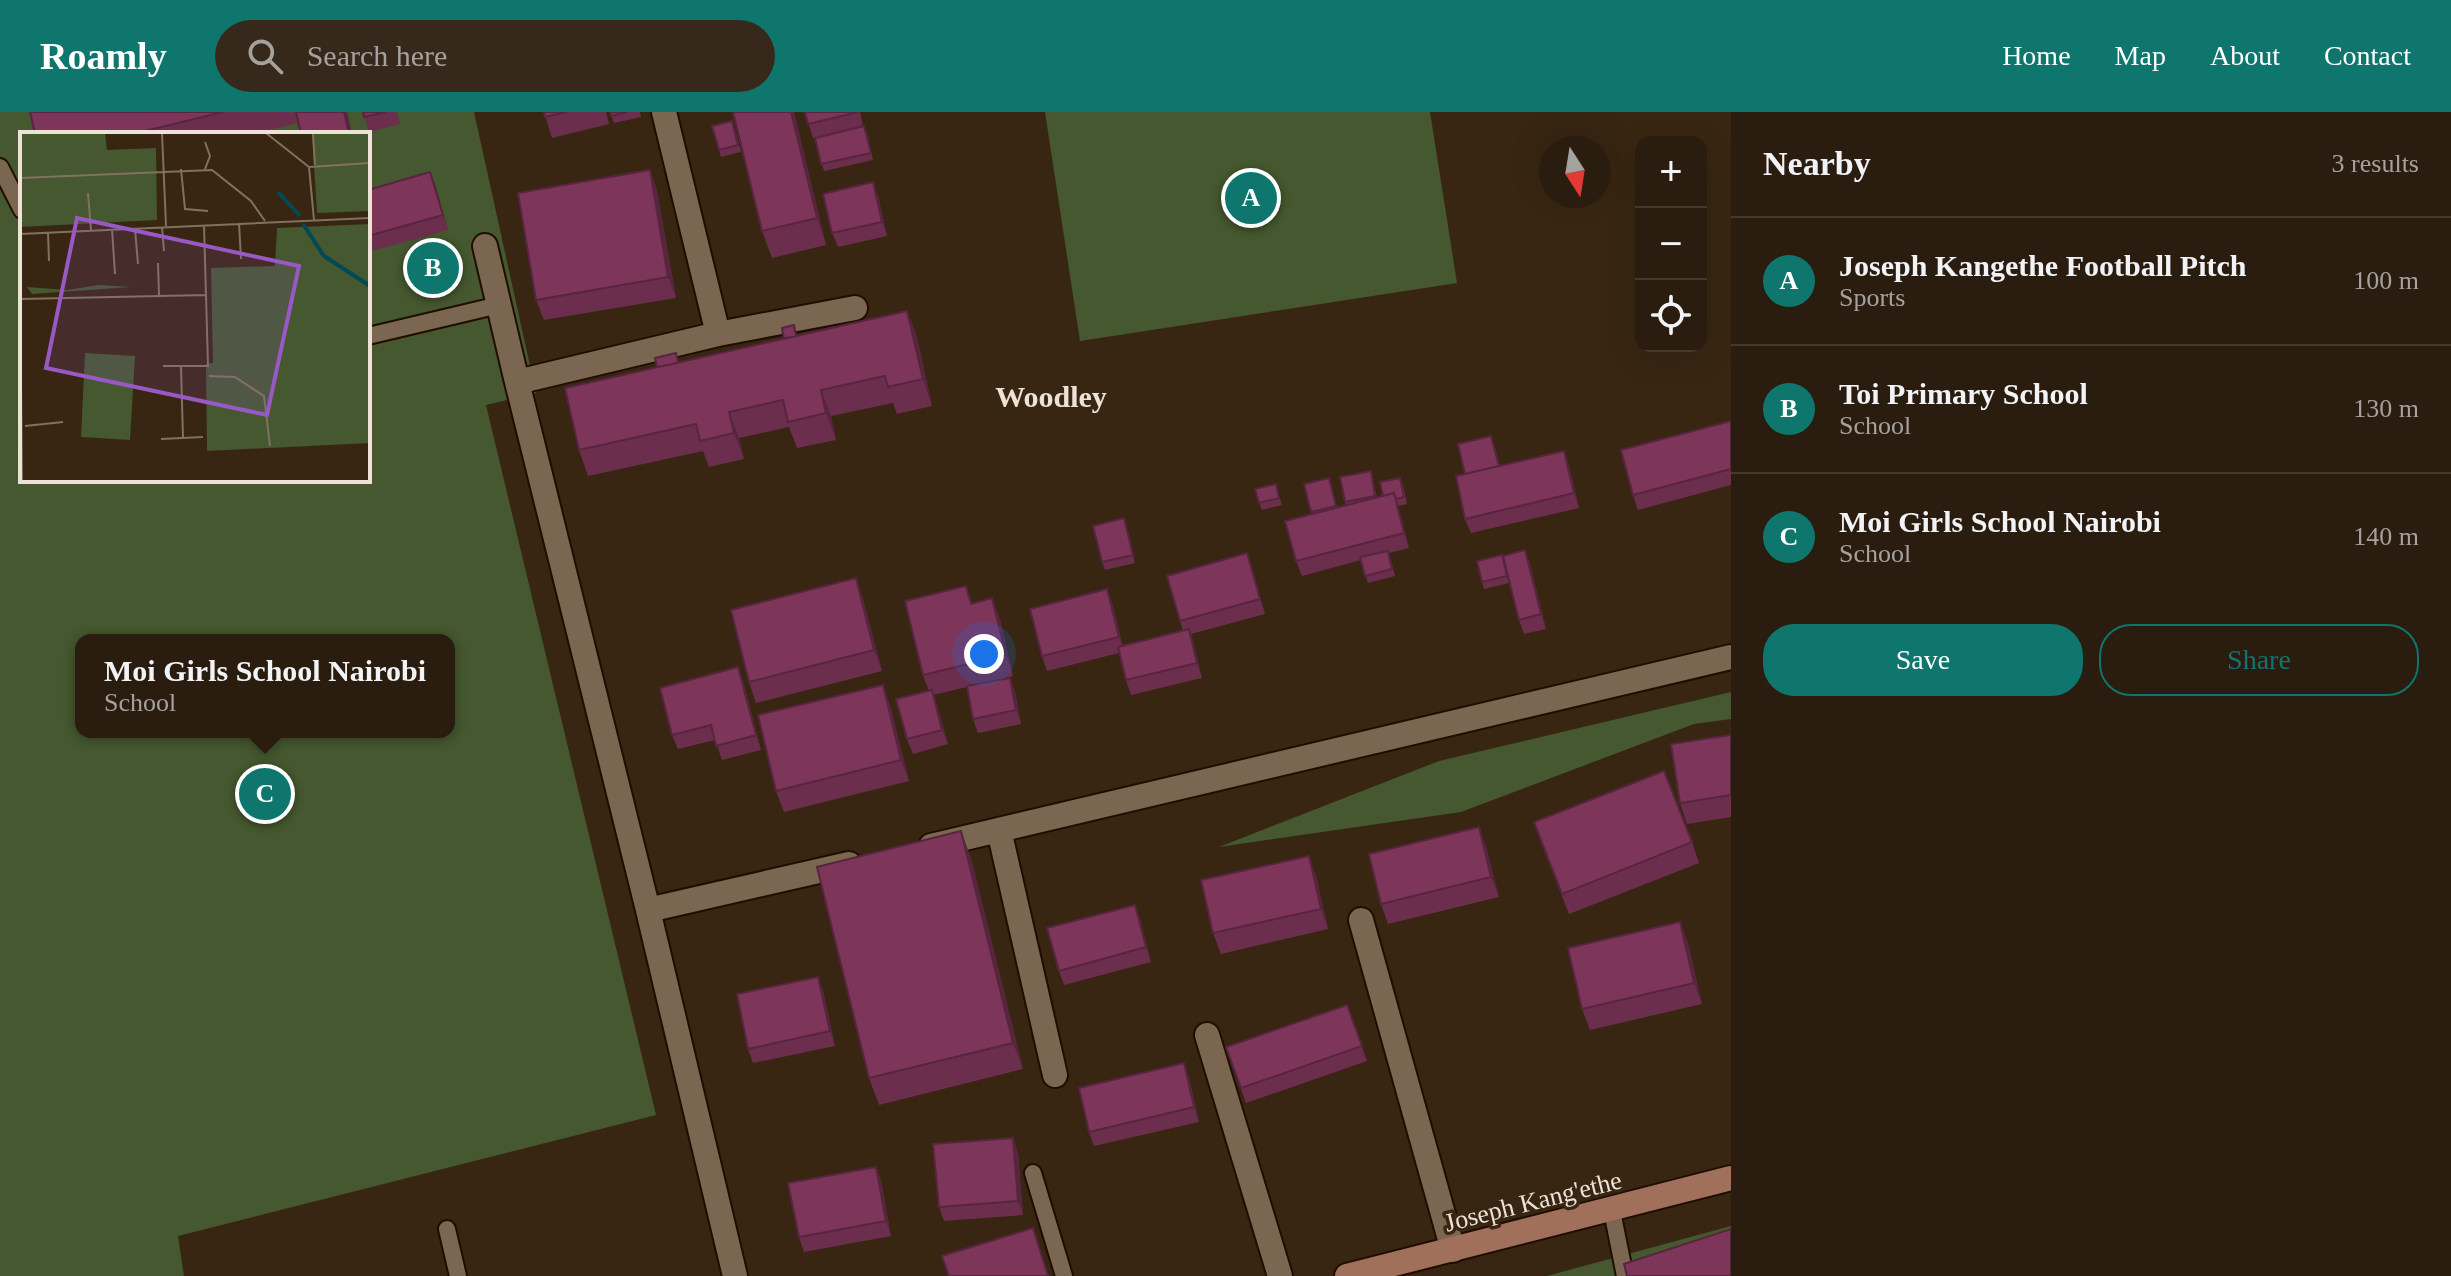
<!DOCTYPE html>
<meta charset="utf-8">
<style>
:root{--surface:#2a1c0e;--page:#36291c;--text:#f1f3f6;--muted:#a5a19e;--line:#463a2e;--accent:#0f766e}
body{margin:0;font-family:"Times New Roman",serif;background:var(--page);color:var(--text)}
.controls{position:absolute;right:24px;top:24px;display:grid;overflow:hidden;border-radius:16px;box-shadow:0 8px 32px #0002}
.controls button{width:72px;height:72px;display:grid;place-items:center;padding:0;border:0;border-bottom:2px solid var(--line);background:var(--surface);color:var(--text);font:40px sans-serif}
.compass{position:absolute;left:1539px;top:24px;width:72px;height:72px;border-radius:50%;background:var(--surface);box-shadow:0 8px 32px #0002;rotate:168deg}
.you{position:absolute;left:984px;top:542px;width:28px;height:28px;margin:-20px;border:6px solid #fff;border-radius:50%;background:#1a73e8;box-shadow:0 0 0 12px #1a73e833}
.badge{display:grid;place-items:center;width:52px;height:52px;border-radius:50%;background:var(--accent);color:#fff;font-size:26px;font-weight:700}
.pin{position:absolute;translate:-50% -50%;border:4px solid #fff;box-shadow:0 2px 8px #0006}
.popup{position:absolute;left:75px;top:522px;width:380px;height:104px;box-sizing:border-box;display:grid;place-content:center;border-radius:16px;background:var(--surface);filter:drop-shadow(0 2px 6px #0005);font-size:26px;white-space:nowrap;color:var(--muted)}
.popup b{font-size:30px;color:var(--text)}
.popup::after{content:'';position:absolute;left:50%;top:100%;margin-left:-16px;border:16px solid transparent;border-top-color:var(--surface)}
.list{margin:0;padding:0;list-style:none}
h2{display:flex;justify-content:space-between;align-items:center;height:104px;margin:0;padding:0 32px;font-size:34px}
h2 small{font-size:26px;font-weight:400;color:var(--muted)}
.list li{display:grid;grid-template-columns:52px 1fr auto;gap:24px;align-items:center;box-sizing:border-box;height:128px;padding:0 32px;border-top:2px solid var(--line)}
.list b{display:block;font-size:30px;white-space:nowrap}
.list p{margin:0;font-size:26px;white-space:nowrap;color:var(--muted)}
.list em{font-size:26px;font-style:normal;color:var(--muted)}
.actions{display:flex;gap:16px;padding:24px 32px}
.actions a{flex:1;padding:18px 0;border:2px solid var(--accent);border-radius:32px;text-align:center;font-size:28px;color:var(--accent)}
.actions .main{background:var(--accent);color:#fff}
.icon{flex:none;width:44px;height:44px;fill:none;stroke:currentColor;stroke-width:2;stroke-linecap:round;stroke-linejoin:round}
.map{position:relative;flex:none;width:1731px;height:1164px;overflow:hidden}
header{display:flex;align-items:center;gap:48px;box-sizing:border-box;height:112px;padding:0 40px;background:var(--accent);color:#fff}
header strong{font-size:38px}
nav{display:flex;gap:44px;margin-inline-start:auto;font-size:28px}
.search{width:560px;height:72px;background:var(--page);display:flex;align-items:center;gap:20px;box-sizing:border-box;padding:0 28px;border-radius:44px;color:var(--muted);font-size:30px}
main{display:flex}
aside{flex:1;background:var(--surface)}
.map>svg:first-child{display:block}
</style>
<header>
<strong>Roamly</strong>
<div class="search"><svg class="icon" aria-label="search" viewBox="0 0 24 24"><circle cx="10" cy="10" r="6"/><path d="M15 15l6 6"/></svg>Search here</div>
<nav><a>Home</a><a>Map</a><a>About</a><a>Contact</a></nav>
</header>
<main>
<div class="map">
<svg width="1731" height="1164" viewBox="0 0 1731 1164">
<rect width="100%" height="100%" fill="#382612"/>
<path fill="#45582f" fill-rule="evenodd" d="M0,0H474L536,281L486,293L656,1003L178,1124L184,1164H0ZM22,22H368V368H22ZM81,528H449V620H81Z
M1045,0H1430L1457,171L1080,229Z
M1731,580V607L1694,612L1461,700L1219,735L1439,649Z
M1731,1114V1164H1547Z"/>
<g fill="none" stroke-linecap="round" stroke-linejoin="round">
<defs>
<path id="lane" d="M0,55L22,98
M368,224L499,193
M1033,1061L1064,1164
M1612,1099L1625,1164
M447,1117L458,1164"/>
<path id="street" d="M664,0L718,222
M485,134L517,270
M999,718L1055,963
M931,734L1731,545
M648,798L849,752
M1361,808L1453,1138
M1207,923L1280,1164
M735,1164L648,798L517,270L718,222L855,196"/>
<path id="secondary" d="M1347,1164L1731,1066"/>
</defs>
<use href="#lane" stroke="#1f0e00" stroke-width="20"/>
<use href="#street" stroke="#1f0e00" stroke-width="28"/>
<use href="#secondary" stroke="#1f0e00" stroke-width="28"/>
<use href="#lane" stroke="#7b6651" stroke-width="16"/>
<use href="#street" stroke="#7b6651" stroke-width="24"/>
<use href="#secondary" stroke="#a0705a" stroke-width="24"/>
</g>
<path fill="#6c2e4d" d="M30,0H347L251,22H35Z
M363,0H397L400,12L369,20Z
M544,0H606L609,12L552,26Z
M610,0H640L641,5L614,11Z
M794,0L826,133L772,146L762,119Z
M805,0H860L863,14H864L867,21L873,48L824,59L815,26H813Z
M735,17L741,40L721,45L719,38Z
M650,58L657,79L676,186L544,208L536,188Z
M430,60L448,118L368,140V78Z
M878,84L887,124L838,135L832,121Z
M907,199L917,225L932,294L897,302L893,291L831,304L836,328L797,336L789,315L739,326L744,347L709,355L703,339L588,364L579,338L679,250Z
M1731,309V373L1638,398L1633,383Z
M1494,331L1499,354L1564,339L1569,354L1579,396L1471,421L1465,407Z
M1371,359L1377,386L1383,384L1400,366L1403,373L1407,392L1398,394L1409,436L1389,441L1395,464L1368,471L1361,448L1302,464L1296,449L1312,403L1304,372L1332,374L1337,396L1346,394L1345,390Z
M1278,379L1282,393L1262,398L1259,391Z
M1124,406L1135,451L1105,458L1102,450Z
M1525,438L1530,452L1546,517L1524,522L1519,508Z
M1504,451L1509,471L1484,477L1482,470Z
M1252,455L1265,502L1191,522L1202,566L1131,583L1126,568L1119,541L1047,559L1042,544L1107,477L1112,491L1123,534L1183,519L1180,509Z
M856,466L863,487L882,559L756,591L749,570Z
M966,474L972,491L1000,507L1013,564L993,569L1010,566L1015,580L1021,612L978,621L973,607L967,575L933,583L948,632L913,642L907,627L929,579L923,563Z
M743,569L761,638L722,648L715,628L678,637L672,623Z
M890,593L909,669L784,700L776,679Z
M1731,623V705L1687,712L1680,691Z
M1479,715L1486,735L1499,785L1388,812L1381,792Z
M1692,730L1699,751L1569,802L1541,731Z
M971,746L1023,957L879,993L869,966Z
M1316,764L1328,817L1221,842L1213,821Z
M1135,793L1140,807L1151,850L1064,873L1059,859Z
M1680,810L1688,831L1702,892L1590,918L1582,897Z
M823,879L835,934L753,951L748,937Z
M1347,893L1367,949L1246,991L1226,935Z
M1189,966L1199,1010L1094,1034L1089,1020Z
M1018,1040L1023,1103L944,1109L939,1095Z
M876,1055L881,1069L891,1124L804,1140L799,1125Z"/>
<path fill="#58253f" d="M344,0H347L352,22H349Z
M791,0H794L826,133L817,106Z
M650,58L657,79L676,186L668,165Z
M430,60L436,75L448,118L443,103Z
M873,70L878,84L887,124L882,110Z
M907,199L917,225L932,294L923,267Z
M821,278L831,304L836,328L826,301Z
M729,300L739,326L744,347L734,321Z
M1564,339L1569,354L1579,396L1574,381Z
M1394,381L1399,396L1409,436L1404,421Z
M1525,438L1530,452L1546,517L1541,502Z
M1247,441L1252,455L1265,502L1260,487Z
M856,466L863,487L882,559L874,538Z
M1107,477L1112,491L1124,539L1119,525Z
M992,486L1000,507L1013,564L1006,543Z
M1189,517L1194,532L1202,566L1197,551Z
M738,555L743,569L761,638L756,623Z
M1010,566L1015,580L1021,612L1016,598Z
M883,573L890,593L909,669L901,648Z
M932,578L937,592L948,632L942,618Z
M1479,715L1486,735L1499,785L1491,765Z
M961,719L971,746L1023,957L1013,931Z
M1309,744L1316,764L1328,817L1321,797Z
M1135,793L1140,807L1151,850L1146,835Z
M1680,810L1688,831L1702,892L1694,871Z
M818,865L823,879L835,934L830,919Z
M1184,951L1189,966L1199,1010L1194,995Z
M1013,1026L1018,1040L1023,1103L1018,1089Z
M876,1055L881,1069L891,1124L886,1109Z"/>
<path fill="#7d355a" stroke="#58253f" stroke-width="2" d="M30,0H223L133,22H35Z
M296,0H344L349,22H301Z
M363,0H386L364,5Z
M544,0H566L545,5Z
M610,0H627L611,4Z
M733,0H791L817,106L762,119Z
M805,0H858L808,12Z
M732,9L738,33L719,38L712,14Z
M864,14L871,41L821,52L815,26Z
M650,58L668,165L536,188L518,81Z
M430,60L443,103L368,124V78Z
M873,70L882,110L832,121L823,82Z
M907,199L923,267L888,275L885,264L821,278L826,301L788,310L783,288L729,300L734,321L700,329L696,312L579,338L565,276Z
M794,213L796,224L784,227L782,216Z
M676,241L678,251L657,255L655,246Z
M1731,309V357L1633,383L1621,338Z
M1491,324L1499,354L1465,362L1458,332Z
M1564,339L1574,381L1465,407L1456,364Z
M1371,359L1375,384L1345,390L1340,365Z
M1329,366L1336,394L1311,400L1304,372Z
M1400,366L1404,385L1396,387L1394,381L1383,384L1380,370Z
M1276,372L1279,386L1259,391L1255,377Z
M1394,381L1404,421L1296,449L1285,409Z
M1124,406L1133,443L1102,450L1093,414Z
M1525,438L1541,502L1519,508L1503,444Z
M1388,439L1392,457L1365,464L1360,445Z
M1247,441L1260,487L1180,509L1167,464Z
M1502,443L1507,464L1482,470L1477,449Z
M856,466L874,538L749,570L731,498Z
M966,474L971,492L992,486L1006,543L923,563L905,489Z
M1107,477L1119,525L1042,544L1030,497Z
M1189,517L1197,551L1126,568L1118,535Z
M738,555L756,623L716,634L711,613L672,623L660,576Z
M1010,566L1016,598L973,607L967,574Z
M883,573L901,648L776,679L758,603Z
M932,578L942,618L907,627L896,587Z
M1731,623V683L1680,691L1671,632Z
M1664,659L1692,730L1562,782L1534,710Z
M1479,715L1491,765L1381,792L1369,742Z
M961,719L1013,931L869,966L817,755Z
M1309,744L1321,797L1213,821L1201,768Z
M1135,793L1146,835L1059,859L1047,816Z
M1680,810L1694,871L1582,897L1568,836Z
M818,865L830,919L748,937L737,882Z
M1347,893L1362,934L1241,976L1226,935Z
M1184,951L1194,995L1089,1020L1079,976Z
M1013,1026L1018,1089L939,1095L933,1032Z
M876,1055L886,1109L799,1125L788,1071Z
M1033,1116L1048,1164H949L942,1144Z
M1731,1117V1164H1627L1624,1152Z"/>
<g text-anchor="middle" stroke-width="7" stroke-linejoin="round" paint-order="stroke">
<g font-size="26" fill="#eee1d6" stroke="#382612">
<text transform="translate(1533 1089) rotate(-14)" y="9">Joseph Kang'ethe</text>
</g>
<g font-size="30" font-weight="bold" fill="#eee1d6" stroke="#382612">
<text x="1051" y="295">Woodley</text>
</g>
</g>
<g transform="translate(20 20)">
<rect width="350" height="350" fill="#382612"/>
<path d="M0,1H85L87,18L136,16L137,88L0,95ZM292,1H350V79L297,81ZM350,92V311L187,319L186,232L193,231L191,136L255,134L257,96ZM79,153L111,155L12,162L7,155L47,158ZM65,221L115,224L110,308L61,305Z" fill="#45582f"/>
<path fill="none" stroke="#014955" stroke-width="4" d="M258,60L280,84M283,92L304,124L350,154"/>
<path fill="none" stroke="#817160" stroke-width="2" d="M142,1L146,94M246,1L289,35L350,31M293,1L295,33M185,10L190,24L185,37M289,35L294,88M161,37L165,77L188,79M0,46L192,38L231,69L245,89M68,61L71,98M219,91L221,127M142,95L144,119M92,97L95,142M115,97L118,132M28,100L29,129M0,102L350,86M138,131L139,163M0,147L2,349M1,167L186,163M143,234H188L184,93M161,235L163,306M189,244L215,245L244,264L250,314M5,294L43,290M141,307L183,305"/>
<path fill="#9859c5" fill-opacity="0.15" stroke="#9859c5" stroke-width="4" d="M57,86L279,134L247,283L26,236Z"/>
<rect width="350" height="350" fill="none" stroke="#eee1d6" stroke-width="4"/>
</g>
</svg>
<div class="controls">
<button>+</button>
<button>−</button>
<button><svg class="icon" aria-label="locate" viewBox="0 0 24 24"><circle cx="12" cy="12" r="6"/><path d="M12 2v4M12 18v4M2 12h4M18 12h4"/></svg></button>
</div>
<svg class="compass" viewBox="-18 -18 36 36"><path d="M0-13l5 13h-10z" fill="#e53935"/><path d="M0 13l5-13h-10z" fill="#a5a19e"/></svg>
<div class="you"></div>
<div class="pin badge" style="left:1251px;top:86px">A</div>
<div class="pin badge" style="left:433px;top:156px">B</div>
<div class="pin badge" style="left:265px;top:682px">C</div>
<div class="popup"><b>Moi Girls School Nairobi</b>School</div>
</div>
<aside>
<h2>Nearby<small>3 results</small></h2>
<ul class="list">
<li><span class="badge">A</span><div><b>Joseph Kangethe Football Pitch</b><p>Sports</p></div><em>100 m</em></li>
<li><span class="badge">B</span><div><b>Toi Primary School</b><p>School</p></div><em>130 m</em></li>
<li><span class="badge">C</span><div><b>Moi Girls School Nairobi</b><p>School</p></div><em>140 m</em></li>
</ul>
<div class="actions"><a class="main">Save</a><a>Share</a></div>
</aside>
</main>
